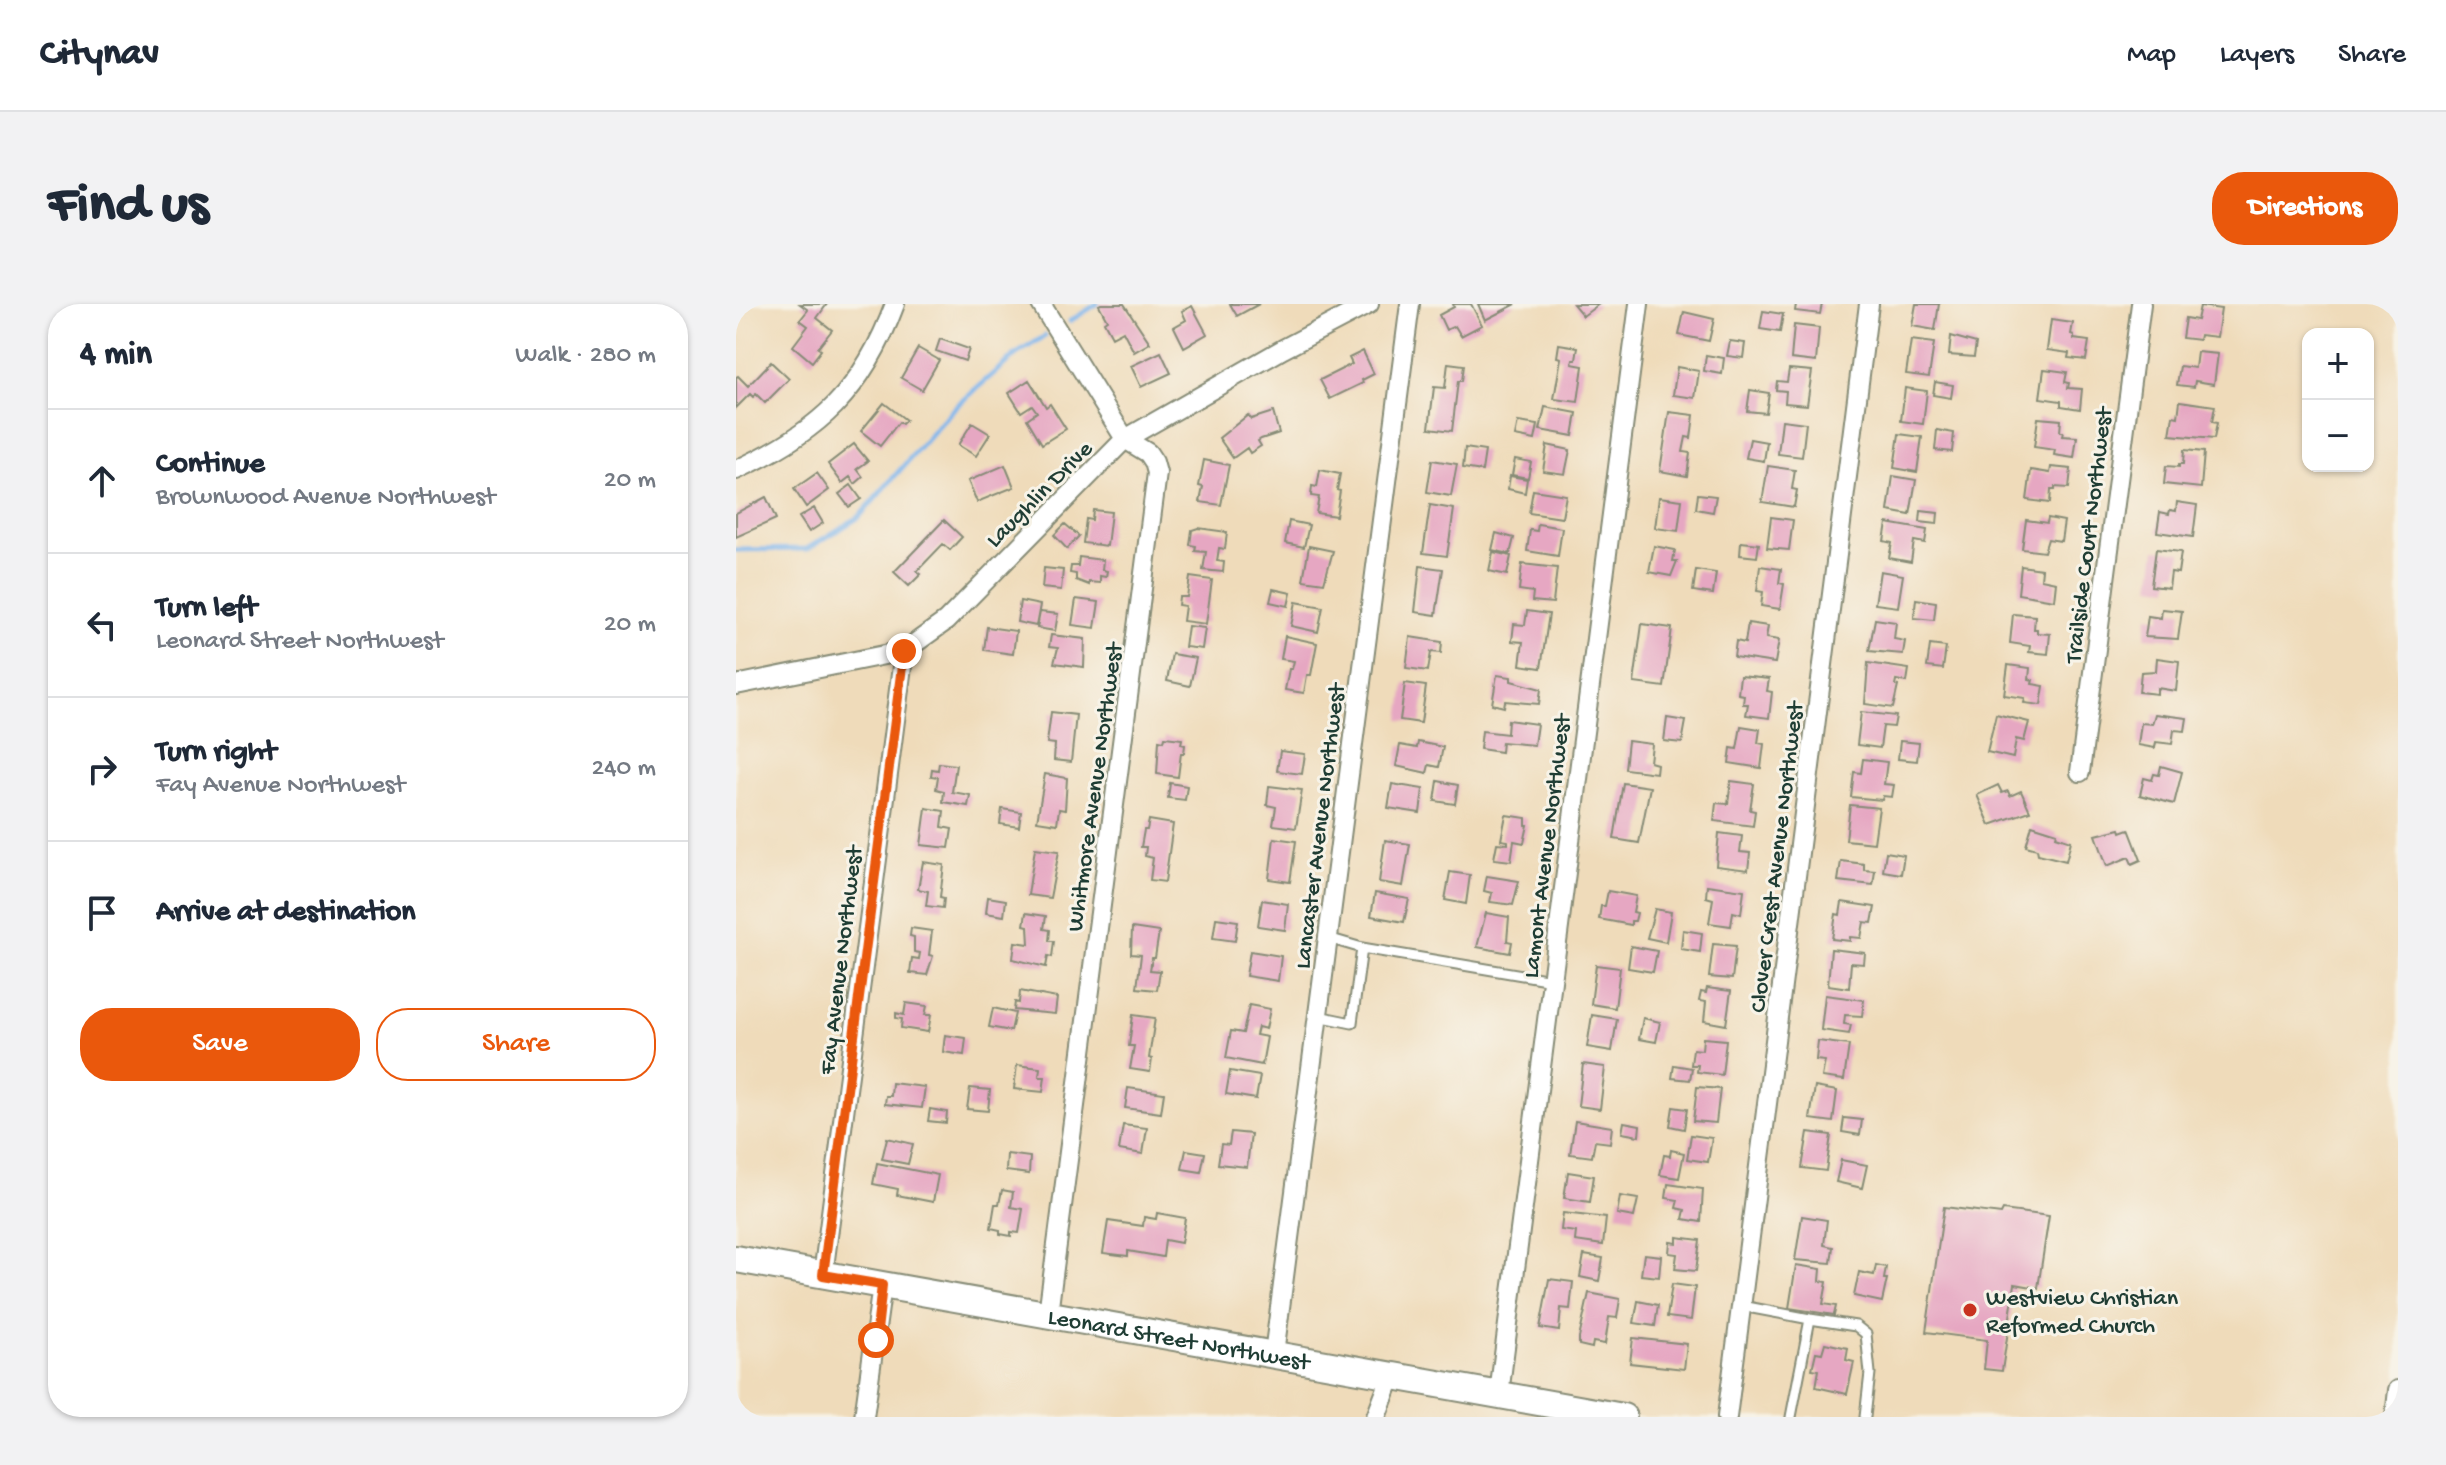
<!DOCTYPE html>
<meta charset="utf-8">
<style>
:root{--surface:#fff;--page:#f2f2f3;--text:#1f2937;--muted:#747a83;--line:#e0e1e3;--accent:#ea580c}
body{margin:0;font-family:"Gochi Hand",sans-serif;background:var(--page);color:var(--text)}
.controls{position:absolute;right:24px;top:24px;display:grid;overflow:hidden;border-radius:16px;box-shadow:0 2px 6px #0004}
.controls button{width:72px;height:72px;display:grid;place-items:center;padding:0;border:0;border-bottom:2px solid var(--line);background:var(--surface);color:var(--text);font:40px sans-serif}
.stop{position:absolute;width:24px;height:24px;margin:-18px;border:6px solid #ea580c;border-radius:50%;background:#fff}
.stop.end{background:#ea580c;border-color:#fff;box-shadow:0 2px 8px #0008}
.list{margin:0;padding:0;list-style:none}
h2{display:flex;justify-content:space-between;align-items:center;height:104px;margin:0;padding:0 32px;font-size:34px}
h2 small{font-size:26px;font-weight:400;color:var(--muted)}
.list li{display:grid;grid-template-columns:52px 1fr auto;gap:24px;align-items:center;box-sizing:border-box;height:144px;padding:0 32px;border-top:2px solid var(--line)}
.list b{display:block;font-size:30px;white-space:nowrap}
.list p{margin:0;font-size:26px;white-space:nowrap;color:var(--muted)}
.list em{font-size:26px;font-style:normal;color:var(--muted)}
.actions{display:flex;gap:16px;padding:24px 32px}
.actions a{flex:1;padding:18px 0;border:2px solid var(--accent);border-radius:32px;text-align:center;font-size:28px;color:var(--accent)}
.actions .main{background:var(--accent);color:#fff}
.icon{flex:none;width:44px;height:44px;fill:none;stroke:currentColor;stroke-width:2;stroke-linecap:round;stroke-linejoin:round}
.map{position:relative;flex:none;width:1662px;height:1113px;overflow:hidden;border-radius:32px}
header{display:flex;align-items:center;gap:48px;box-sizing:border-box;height:112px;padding:0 40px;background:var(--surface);border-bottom:2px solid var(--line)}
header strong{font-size:38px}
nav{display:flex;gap:44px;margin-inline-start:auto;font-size:28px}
.intro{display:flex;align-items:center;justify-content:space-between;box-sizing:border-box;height:192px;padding:0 48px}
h1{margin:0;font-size:56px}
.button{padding:20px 36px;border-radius:32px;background:var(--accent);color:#fff;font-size:28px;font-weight:700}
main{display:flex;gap:48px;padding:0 48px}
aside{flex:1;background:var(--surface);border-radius:32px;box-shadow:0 2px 6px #0004}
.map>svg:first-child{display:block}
</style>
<header>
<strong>Citynav</strong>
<nav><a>Map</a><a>Layers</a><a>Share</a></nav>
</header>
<div class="intro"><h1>Find us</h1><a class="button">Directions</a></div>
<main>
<aside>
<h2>4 min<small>Walk · 280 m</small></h2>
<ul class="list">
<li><svg class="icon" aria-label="ahead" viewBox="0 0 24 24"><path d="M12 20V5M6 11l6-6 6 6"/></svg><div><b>Continue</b><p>Brownwood Avenue Northwest</p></div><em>20 m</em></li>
<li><svg class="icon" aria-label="left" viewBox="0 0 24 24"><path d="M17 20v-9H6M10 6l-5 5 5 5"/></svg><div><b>Turn left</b><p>Leonard Street Northwest</p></div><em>20 m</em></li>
<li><svg class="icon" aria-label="right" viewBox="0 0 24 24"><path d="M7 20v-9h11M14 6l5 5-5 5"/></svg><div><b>Turn right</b><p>Fay Avenue Northwest</p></div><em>240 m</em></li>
<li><svg class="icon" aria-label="arrive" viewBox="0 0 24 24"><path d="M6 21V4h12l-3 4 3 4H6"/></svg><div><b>Arrive at destination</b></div></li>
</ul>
<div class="actions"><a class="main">Save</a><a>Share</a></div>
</aside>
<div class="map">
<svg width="1662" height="1113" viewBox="0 0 1662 1113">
<rect width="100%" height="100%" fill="#f7f3e8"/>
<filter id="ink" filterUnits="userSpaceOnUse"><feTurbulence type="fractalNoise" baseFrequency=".0125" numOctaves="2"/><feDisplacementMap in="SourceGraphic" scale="16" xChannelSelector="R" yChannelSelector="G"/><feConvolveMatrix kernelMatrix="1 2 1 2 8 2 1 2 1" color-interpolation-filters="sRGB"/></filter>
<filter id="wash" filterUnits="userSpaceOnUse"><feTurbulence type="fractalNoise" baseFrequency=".006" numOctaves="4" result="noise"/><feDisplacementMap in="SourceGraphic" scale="32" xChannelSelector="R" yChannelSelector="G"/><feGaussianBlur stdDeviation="1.8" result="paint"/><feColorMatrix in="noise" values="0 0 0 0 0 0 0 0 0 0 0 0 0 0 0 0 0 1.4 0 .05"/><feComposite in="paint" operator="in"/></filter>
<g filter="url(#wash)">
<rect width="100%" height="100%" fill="#efdbba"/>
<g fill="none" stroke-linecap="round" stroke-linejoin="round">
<path stroke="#7bb4ec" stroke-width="5" d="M334,17L361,0
M0,246L71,245L123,213L219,103L279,51L309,32"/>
</g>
<g id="blocks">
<path fill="#e6a7c2" d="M64,0H91L81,14L96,26L82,44L85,46L76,58L57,42L72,22L64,16L72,6Z
M365,0H388L414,39L398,48L387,27L376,33L368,18L371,16L363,1Z
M494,0H523L501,12Z
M717,0H735L746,21L725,32L719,22L710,26L703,11L718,3Z
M742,0H780L749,16Z
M837,0H863L847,12Z
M1060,0H1086L1084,10L1059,7Z
M1180,0H1203L1199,26L1176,22Z
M456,2L471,30L448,43L438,23L450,16L446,7Z
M1464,2L1485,5L1481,33L1464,31L1463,36L1446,34L1449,14L1461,16Z
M1027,7L1047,10L1044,28L1024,25Z
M948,8L978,15L973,37L943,31Z
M1315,16L1337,19L1335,30L1338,31V35L1353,37L1350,56L1332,54L1333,49L1311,46Z
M1058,21L1083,24L1080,58L1055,55Z
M1215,32L1240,39L1238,53L1213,51Z
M204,35L233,45L229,57L200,47Z
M1175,36L1198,39L1193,73L1170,70Z
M994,37L1009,39L1007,54L991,52Z
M823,40L842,43L840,56H837L836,60L847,62L842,98L818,95L825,54L821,53Z
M182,44L203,56L186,86L165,74Z
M627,47L638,70L626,76L627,79L594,95L584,76L616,60L613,54Z
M425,48L435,69L405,83L395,62Z
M1461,48L1482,50L1478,80L1459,77L1458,83L1441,81L1444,62L1459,64Z
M970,51L988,54L986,70L968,67Z
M35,58L53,75L29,99L20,90L17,93L14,90L0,104V73L2,72L12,82Z
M712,59L728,61L726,77H722L716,127L693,124L698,83L709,84Z
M941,63L963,67L959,94L937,91Z
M1053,65L1076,67L1071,101L1049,99L1050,87L1040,86L1041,77L1051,78Z
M1308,65L1331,68L1329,78L1333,79L1332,84L1346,85L1344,105L1325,102V97L1304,94Z
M293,76L310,103L314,100L330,125L306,140L291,115L301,108L296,101L285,108L273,89Z
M1199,78L1217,81L1215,94L1197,91Z
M1169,84L1191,87L1187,120L1165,117Z
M1014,86L1033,89L1030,109L1011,107Z
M1444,97L1479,102L1476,118L1481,119L1478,135L1434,131L1437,112L1442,113Z
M148,99L170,116L166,120L163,118L144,142L125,127Z
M809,103L841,109L837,132L804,126Z
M537,108L543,129L525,135L522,137L525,142L514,149L511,144L497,154L483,134L512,111L515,115Z
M933,108L958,111L955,134L950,133L947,148L954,149L951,172L924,167Z
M1302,114L1325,116L1324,128H1327L1326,132L1341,133L1338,154L1318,151L1319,146L1298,143Z
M1046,116L1070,119L1066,153L1042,150Z
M782,118L802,121L799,136L779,132Z
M236,119L254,130L240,152L222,141Z
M1201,126L1218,129L1216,148L1199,146Z
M1163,130L1186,133L1181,168L1158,164Z
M1014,135L1031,138L1028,157L1010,154Z
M118,140L132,157L121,165L127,173L119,180L114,173L106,179L92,160Z
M811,141L834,146L829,170L807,167Z
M729,144L749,147L746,167L727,164Z
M1448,146L1468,148L1465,184L1428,180L1430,162L1443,163V160H1447Z
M779,155L795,158L792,174L776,171Z
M468,156L493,161L485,201L464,198L467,183L463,182Z
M696,156L721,160L715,192L691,188Z
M269,161L278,183L241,198L232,177Z
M1032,162L1059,166L1056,185L1061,186L1058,203L1026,198Z
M1315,163L1335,165L1333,184L1319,183V186H1315L1314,199L1291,196L1295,166L1314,169Z
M584,166L604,170L601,186L604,187L600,212L580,209L583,193L575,192L576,182L581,183Z
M81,169L93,186L70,203L58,185Z
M774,172L791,175L789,189L772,185Z
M1157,172L1180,176L1174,211L1152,207Z
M115,181L125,195L113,203L103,190Z
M797,186L830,191L826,214L793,209Z
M962,190L980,192L977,208L960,205Z
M30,193L40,215L0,233V209Z
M923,193L946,196L942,227L919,224Z
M1441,198L1461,201L1457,233L1421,228L1424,208L1433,210L1434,206L1440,207Z
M694,201L718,205L711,252L687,249Z
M78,204L87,219L73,228L63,213Z
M357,206L375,208L371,242L347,239L350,215L356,216Z
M1185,207L1202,209L1201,220L1184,218Z
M1035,213L1057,216L1053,246L1031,244Z
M1312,214L1328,217L1325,237L1312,235L1308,248L1286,245L1290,216L1311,219Z
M208,216L226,233L214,246L207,240L181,267L185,270L173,282L158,268Z
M553,217L573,221L568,243L549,239Z
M1151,219L1191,226L1189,239L1178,237L1175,258L1153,254L1156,239L1148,237Z
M329,220L343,232L331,245L318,231Z
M802,220L826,224L822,252L791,247L794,226L801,227Z
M462,224L491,228L489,245L483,244L481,257L488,258L487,268L467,266L470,248L459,247L460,242L454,241L456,226Z
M760,229L778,234L774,250L756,246Z
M1005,238L1023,240L1021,253L1004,251Z
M573,242L597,247L588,279L567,276Z
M918,242L939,246L937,257H941L935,272L913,268Z
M1420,245L1445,248L1442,269L1435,268L1433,284L1415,282Z
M757,248L775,252L771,271L753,267Z
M343,253L367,256L366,266L371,267L370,273L364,272V279L353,278V281L340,276V270L334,269L335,262H342Z
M786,260L821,264L817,299L796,297L797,288L783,286Z
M684,262L707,265L700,311L679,308Z
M1024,262L1045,265L1043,279L1048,280L1044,305L1025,302L1027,288L1021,287Z
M1285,262L1306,265L1305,275L1320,278L1318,296L1282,290Z
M308,264L327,266L325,286L306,284Z
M960,266L980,269L977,290L957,287Z
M1144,267L1167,271L1162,303L1139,300Z
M454,273L476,276L470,320L447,317L449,302L442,301L443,293H451Z
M537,285L555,289L552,302L534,298Z
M340,295L363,298L359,324L336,321Z
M1180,295L1200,298L1198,316L1178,314Z
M284,297L304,301L300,322L281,318Z
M560,298L587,303L582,328L555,322Z
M1426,305L1446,307L1442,335L1409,333L1412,312L1425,314Z
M791,307L813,310L805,364L784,361L787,338L776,337L778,320L789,321Z
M304,308L322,310L319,327L301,324Z
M1277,310L1299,312L1298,325H1301V329L1314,330L1312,350L1293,348L1294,342L1274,339Z
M1139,315L1160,318L1158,335L1169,337L1167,350L1133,347Z
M1012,319L1032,322L1030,334L1043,336L1039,359L998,353L1000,337L1009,339Z
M906,320L936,324L928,383L898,379Z
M452,322L469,324L466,345L449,343Z
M251,323L280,327L277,350L248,346Z
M315,331L349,335L348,363L318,359L322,344L313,343Z
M549,332L581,339L575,371H571L568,389L549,386L553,365H556L558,357L545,355Z
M674,333L706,338L705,349L695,348L692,367L670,364Z
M1194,341L1210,343L1207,365L1191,363Z
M436,350L460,354L454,382L431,377Z
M1421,354L1443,357L1440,387L1421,384V390L1403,388L1405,368L1420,367Z
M1132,359L1173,365L1171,378L1160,376L1159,381L1162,382L1157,404L1129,400Z
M1272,361L1294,364L1293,375L1297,376L1296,380L1308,382L1305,401L1288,399L1289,394L1268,391Z
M761,371L775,373V377L805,385L803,400L769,397L768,403L756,400Z
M1004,372L1033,375L1031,387L1036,388L1033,414L1010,411L1012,400H1007L1008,391L1002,390Z
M669,379L690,382L685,419L664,416Z
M315,408L340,411L335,458L318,456L319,440L311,439Z
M1125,408L1160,412L1158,423L1147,422L1144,444L1121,441Z
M1260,410L1293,418L1288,437L1280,435L1277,454L1251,448Z
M1419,410L1451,414L1449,427L1438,426L1436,440L1420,438L1419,444L1402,441L1405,419L1416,420Z
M931,414L950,417L946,439L928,437Z
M772,416L801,420L798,441L766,438L765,448L744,445L746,427L771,430Z
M1005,422L1024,425L1022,439L1028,440L1025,464L993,459L995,444L1001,445Z
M429,433L446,435L445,440L449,441L448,449H445L442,473L421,470L423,436L428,437Z
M892,437L916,440L914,458L921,460L920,469L889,465Z
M1164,437L1183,439L1181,457L1162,455Z
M682,438L707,443L703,463L693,461L691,469L660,462L664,441L681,444Z
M544,447L569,450L566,470L541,467Z
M1127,455L1151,458L1148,480L1158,481L1156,493L1147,492L1146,496L1115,493L1118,468L1125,469Z
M203,459L220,461L216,488L234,491L232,502L207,498L208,487L200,485L202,473L195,472L196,465L202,466Z
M1425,462L1446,468L1438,500L1404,491L1408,474L1416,476L1418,470L1423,471Z
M309,470L331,474L329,506L323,505L321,520L301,517Z
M702,477L722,481L719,500L699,497Z
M995,477L1018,480L1014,506L1019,507L1017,522L978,517L980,499L992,500Z
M434,479L451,482L449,496L432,494Z
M887,479L914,483L903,539L878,535Z
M656,480L687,485L684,509L652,504Z
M1262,481L1266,489L1272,487L1274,492L1285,487L1294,507L1254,521L1241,491Z
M533,482L566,486L560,524L537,521L540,503L531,501Z
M1114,501L1143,504L1138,539L1110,536Z
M190,504L208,507L206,523L216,525L213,544L185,541Z
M266,505L285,508L283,523L264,520Z
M770,511L790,514V521H792L788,539L778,537L775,557L758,555L761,539L772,540V537L765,536Z
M413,516L437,520L429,578L414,576L417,554L409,552L410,543H405L408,526H411Z
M1296,521L1321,529L1320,532L1335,537L1330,557L1302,550L1301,545L1290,542Z
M1384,525L1385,528L1393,525L1405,556L1396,560L1393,553L1371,562L1360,531Z
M983,529L1006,532L1004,548L1014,549L1012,566L980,562Z
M538,534L560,537L554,578L533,575Z
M649,536L674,540L667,582L643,578Z
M299,544L323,547L314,594L292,591Z
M1150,548L1168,551L1165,570L1147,567Z
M1105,557L1128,560V566L1139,567L1137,581L1102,577Z
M187,558L208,561L204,593L208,594L207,604L190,602L192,587L182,585Z
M714,568L734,571L730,600L709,596Z
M751,572L783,577L777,601L754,598L756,589L748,587Z
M971,581L1008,586L1005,610L997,608L995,622L973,619L977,595L970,593Z
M872,587L900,592L897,608L901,609L899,617H895V621L863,615L865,602H869Z
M639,589L673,595L668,618L635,612Z
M252,593L270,596L268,612L250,609Z
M526,596L552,600L549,626L522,622Z
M1106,598L1139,603L1136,619L1128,618L1125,634L1114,633V637L1096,635L1100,610L1104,611Z
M919,605L935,608L930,638L911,634Z
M290,609L310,612L308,625L314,626L313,637H318L316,653L312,652L310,663L277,655L279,638L293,640L292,622L288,621Z
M750,609L773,613L771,637L776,638L774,649L741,643Z
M480,614L502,617L499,637L477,634Z
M175,624L196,627L193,651L197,652L191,671L174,669L176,654L183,655L184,649L178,648V633L174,632Z
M396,624L423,628L419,654H416L414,666L424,667L421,686L401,684L405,651L395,650Z
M947,626L966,629L964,648L945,645Z
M977,640L1000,642L996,675L973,673Z
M895,642L921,647L917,668L892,664Z
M1095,645L1129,649L1128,660L1115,659L1113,684L1092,681Z
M514,647L545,652L542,677L510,672Z
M860,661L884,664L879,704L855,700Z
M971,684L995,687L990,721L968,717L970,698L963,697L965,688L970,689Z
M284,687L321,694L319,710L278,706L279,698L283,699Z
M1089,691L1128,696L1126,712L1109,711L1108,720L1115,721L1113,730L1085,726Z
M170,699L191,702L189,711H195L192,728L165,724L166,715L160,714V709L168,711Z
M513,701L534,705L530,725L522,723L520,731L531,733L526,761L490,754L495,727L507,729Z
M257,704L279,709L275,727L253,723Z
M397,711L419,714L413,754L416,755L414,768L394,765L398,742H393Z
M856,711L881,715L876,747L851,743Z
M907,714L924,718L920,738L903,735Z
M209,731L230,734L228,751L207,748Z
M967,734L990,736L986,771L961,768L962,761H955L957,745L966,746Z
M1082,737L1113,741L1108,776L1086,773L1089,757L1080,756Z
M847,760L869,763L864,805L842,802Z
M281,761L304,764L303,773H309L307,788L278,785Z
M938,761L956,764L954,776L936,774Z
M494,767L524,772L520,795L490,790Z
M156,779L189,783L186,804L149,800L150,792H155Z
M961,783L984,785L980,819L957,817Z
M1079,783L1101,787L1097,818L1074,815Z
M234,784L254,786L252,807L231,805Z
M392,784L428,789L425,809L389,804Z
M937,803L951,805L948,825L934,822Z
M194,805L211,808L210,819L192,817Z
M1108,814L1126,816L1124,831L1106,828Z
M839,817L876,823L874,839L859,837L856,853L834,850Z
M888,818L904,821L903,832L886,829Z
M387,821L411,824L407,850L383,846Z
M495,828L515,830L511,863L482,860L485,840L493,841Z
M1072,828L1095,831L1090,867L1066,864Z
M955,831L976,834L972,858L951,855Z
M151,834L177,840L172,860L146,855Z
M450,846L469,849L465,868L446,865Z
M935,846L948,849L943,874L924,871L928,851L934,852Z
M271,850L294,853L293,870L270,867Z
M1105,856L1131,861L1126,884L1100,878Z
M141,859L202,871L197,898L161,891L162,885L137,880Z
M832,868L858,872L854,898L828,894Z
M932,880L967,885L965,918L947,915L949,906L940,904L942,896L930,894Z
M266,886L277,888L275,903L287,905L283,929L275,928V932L264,930V926L255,924L259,900H263Z
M884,892L902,895L898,913L881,910Z
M1208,903L1265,910L1267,906L1313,912L1302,984L1279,980L1266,1067L1248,1065L1251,1036L1190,1028Z
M421,909L449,914L445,939L429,936L427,953L392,947V952L367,949L372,917L407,922L408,913L420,915Z
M827,909L870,914L867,941L839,937L840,928L825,926Z
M1066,912L1091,916L1088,941L1097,943L1095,959L1059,956Z
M941,933L964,936L960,967L939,965L941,950L933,949L934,938L941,939Z
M908,950L925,952L923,973L905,971Z
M848,951L867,954L863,977L844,973Z
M1060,961L1085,965L1084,977L1091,978L1087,1000L1100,1002L1098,1011L1053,1004Z
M1140,961L1150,963L1148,975H1151L1146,998L1118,992L1123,968L1138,971Z
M813,975L837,978L834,1005L825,1004L823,1027L804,1024Z
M936,980L959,983L955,1016L931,1013Z
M853,989L884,995L881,1014L873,1013L869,1040L857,1038L856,1044L843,1041V1034Z
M902,997L922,1001L919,1022L898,1019Z
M897,1034L951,1040L948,1065L894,1059Z
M1089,1039L1112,1044L1110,1056L1118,1058L1111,1090L1080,1083L1083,1066L1076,1065L1080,1048L1086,1049Z"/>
</g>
</g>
<g filter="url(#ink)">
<use href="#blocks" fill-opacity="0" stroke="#878c77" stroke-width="2"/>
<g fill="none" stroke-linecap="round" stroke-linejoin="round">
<defs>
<path id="service" d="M592,634L626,644L816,676
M582,712L616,719L626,644
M1006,1002L1074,1015L1055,1113
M1074,1015L1120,1022L1130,1030L1134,1069L1129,1113"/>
<path id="minor" d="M305,0L389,135L412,149L418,158L421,169L312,1010
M0,166C83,128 127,87 159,0
M0,381L168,347L210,317L389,135L547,45L633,0
M1344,468L1405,0
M87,971L168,347
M538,1050L674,0
M763,1090L903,0
M128,1113L146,981
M640,1113L656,1071
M991,1113L1133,0
M1659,1113L1662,1086"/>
<g id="secondary">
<path id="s1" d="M0,955L887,1113"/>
</g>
</defs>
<use href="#service" stroke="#878c77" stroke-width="13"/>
<use href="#minor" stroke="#878c77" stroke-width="22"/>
<use href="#secondary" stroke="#878c77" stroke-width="30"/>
<use href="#service" stroke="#fff" stroke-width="9"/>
<use href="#minor" stroke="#fff" stroke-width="18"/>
<use href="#secondary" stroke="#fff" stroke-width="26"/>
</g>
</g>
<g fill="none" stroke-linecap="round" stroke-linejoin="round" filter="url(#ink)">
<path stroke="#ea580c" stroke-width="10" d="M140,1036L146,981L87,971L168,347"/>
</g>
<circle fill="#c8321e" stroke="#f7f3e8" stroke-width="3" cx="1234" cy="1006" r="8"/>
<g text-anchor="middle" stroke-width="6" stroke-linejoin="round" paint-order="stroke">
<g font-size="24" fill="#1f3d34" stroke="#f7f3e8">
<text transform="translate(302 189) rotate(-45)" y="8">Laughlin Drive</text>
<text transform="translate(1351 231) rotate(-83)" y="8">Trailside Court Northwest</text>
<text transform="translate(357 483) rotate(-82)" y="8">Whitmore Avenue Northwest</text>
<text transform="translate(582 522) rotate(-83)" y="8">Lancaster Avenue Northwest</text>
<text transform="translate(809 542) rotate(-83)" y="8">Lamont Avenue Northwest</text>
<text transform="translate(1039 553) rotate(-83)" y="8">Clover Crest Avenue Northwest</text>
<text transform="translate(103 656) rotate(-83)" y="8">Fay Avenue Northwest</text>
<text dy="8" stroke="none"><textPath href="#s1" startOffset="450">Leonard Street Northwest</textPath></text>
</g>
<g font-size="24" fill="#1f3d34" stroke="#f7f3e8" text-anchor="start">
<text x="1250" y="1000">Westview Christian<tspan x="1250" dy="28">Reformed Church</tspan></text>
</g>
</g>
</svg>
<div class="controls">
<button>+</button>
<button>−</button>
</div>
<div class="stop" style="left:140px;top:1036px"></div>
<div class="stop end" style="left:168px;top:347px"></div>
</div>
</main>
